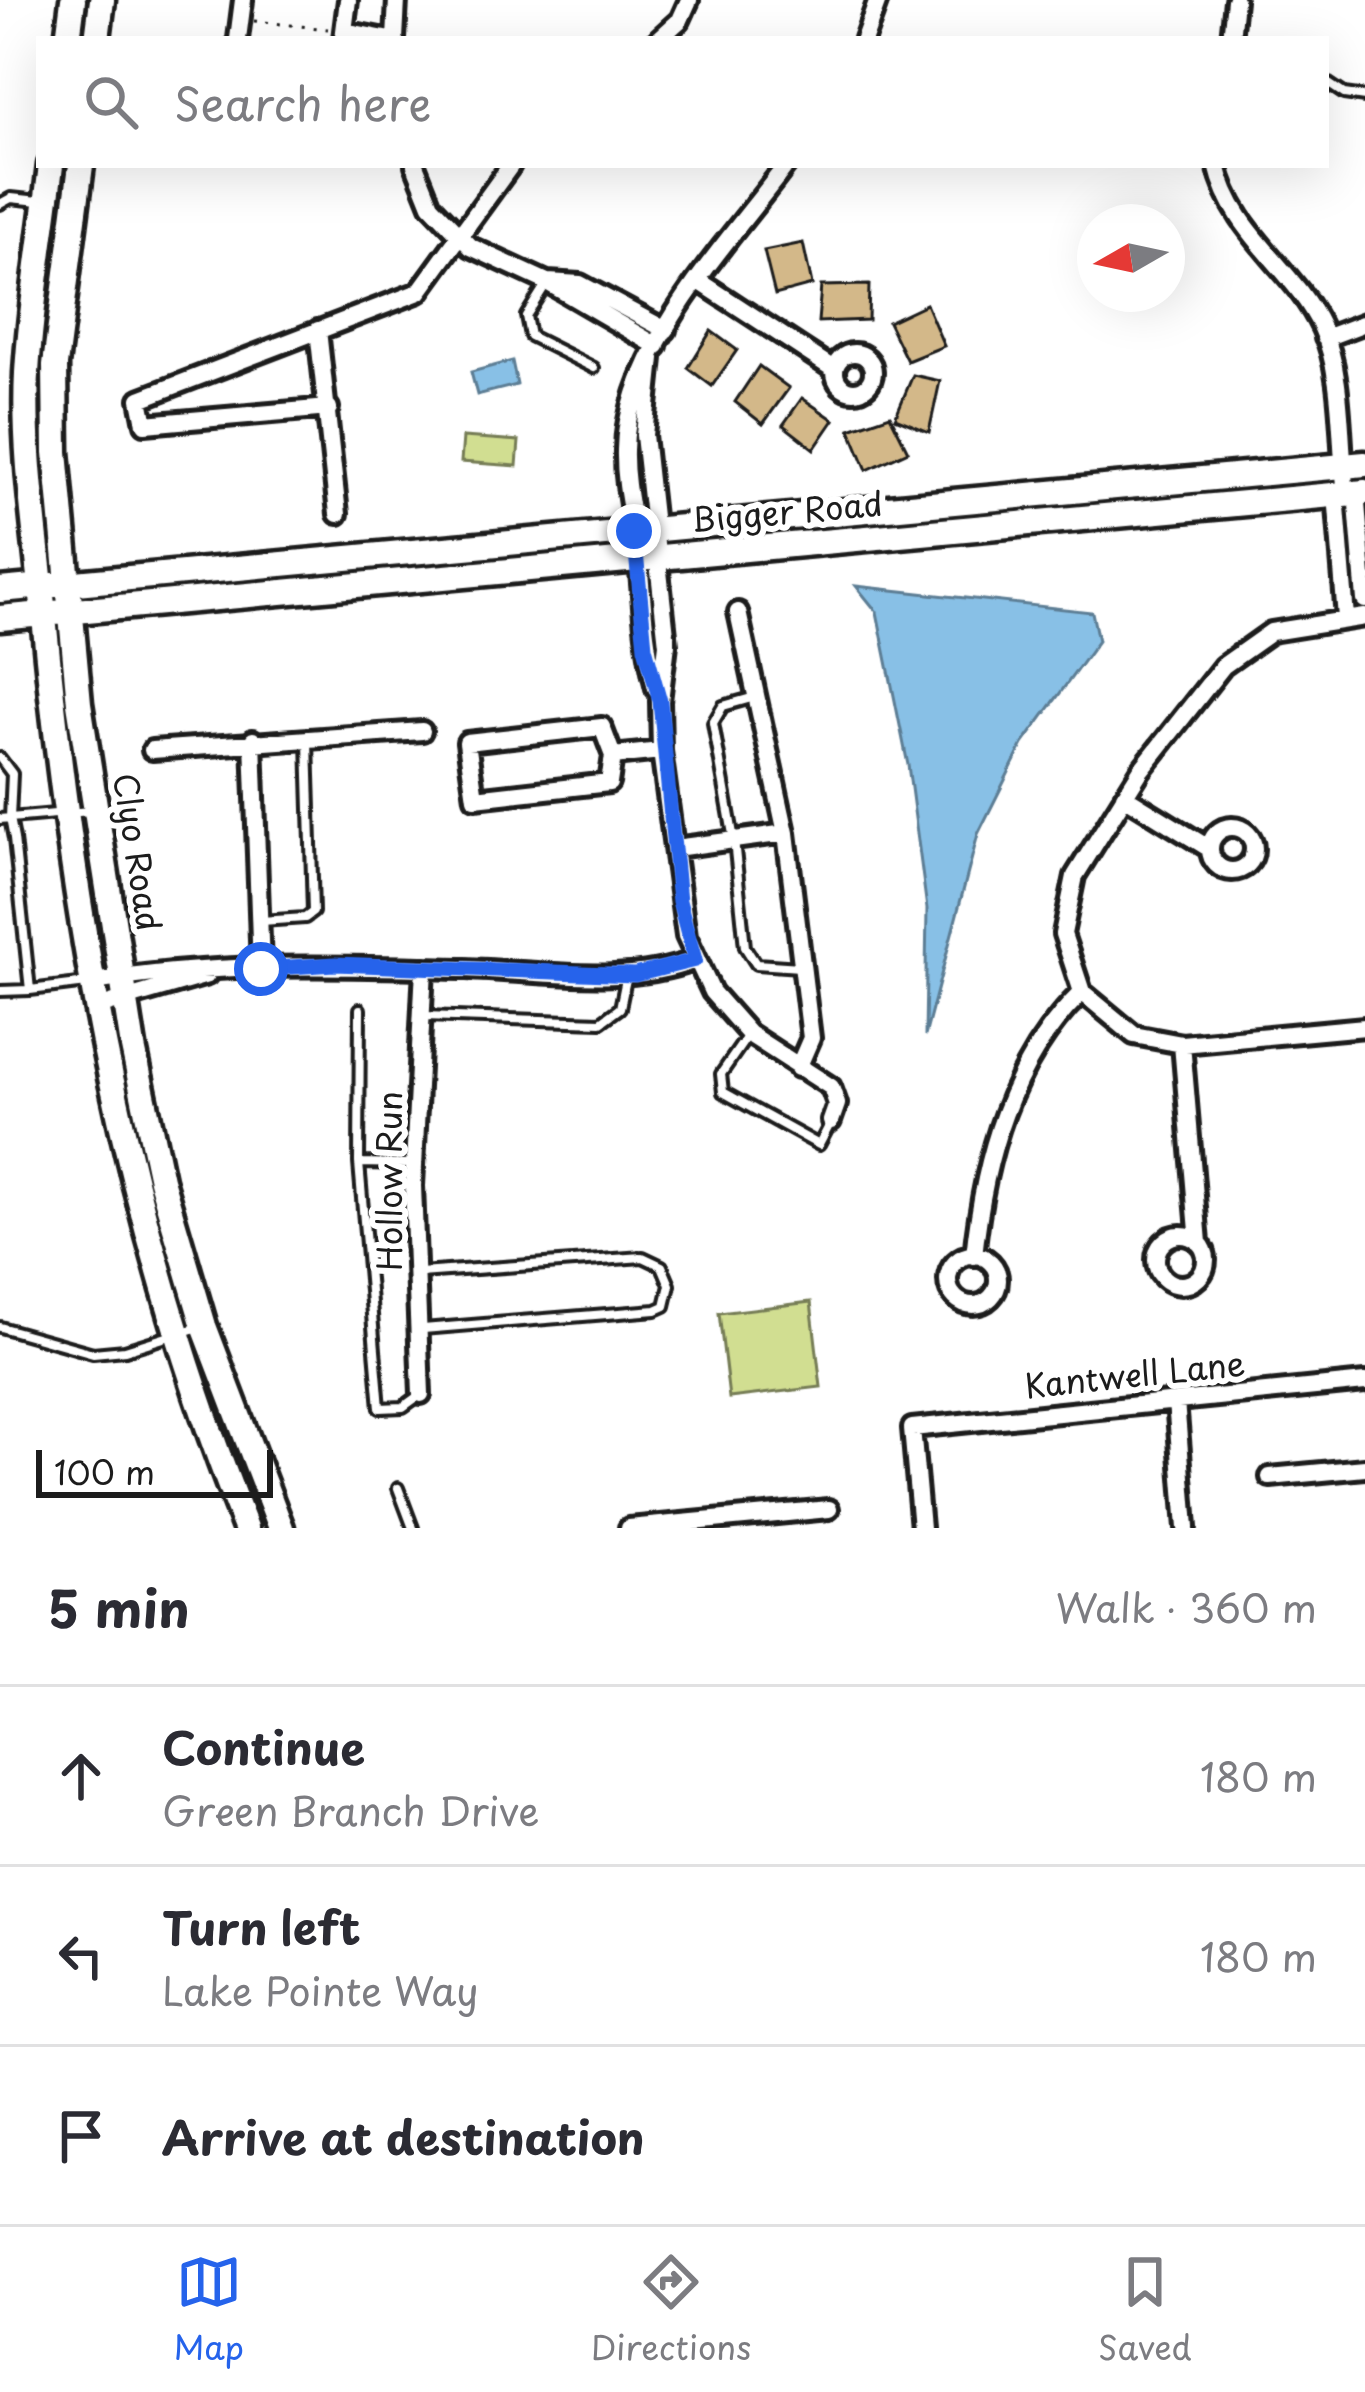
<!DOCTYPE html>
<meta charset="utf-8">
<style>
:root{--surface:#fff;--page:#f7f7f7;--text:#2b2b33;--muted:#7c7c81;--line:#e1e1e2;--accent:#2563eb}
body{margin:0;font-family:"Playpen Sans",sans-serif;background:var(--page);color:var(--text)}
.compass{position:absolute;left:1077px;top:204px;width:108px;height:108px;border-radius:50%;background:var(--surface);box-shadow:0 12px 48px #0002;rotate:261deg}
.scale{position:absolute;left:36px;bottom:30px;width:237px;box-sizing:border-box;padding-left:12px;border:6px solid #1c1c1c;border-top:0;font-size:33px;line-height:42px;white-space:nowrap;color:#1c1c1c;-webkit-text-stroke:9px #fff;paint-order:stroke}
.stop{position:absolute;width:36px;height:36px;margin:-27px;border:9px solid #2563eb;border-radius:50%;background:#fff}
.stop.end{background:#2563eb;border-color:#fff;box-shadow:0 3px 12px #0008}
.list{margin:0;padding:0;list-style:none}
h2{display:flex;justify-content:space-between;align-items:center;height:156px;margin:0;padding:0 48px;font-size:51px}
h2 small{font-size:39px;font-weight:400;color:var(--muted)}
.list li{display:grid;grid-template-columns:78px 1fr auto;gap:36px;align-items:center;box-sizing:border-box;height:180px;padding:0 48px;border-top:3px solid var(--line)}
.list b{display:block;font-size:45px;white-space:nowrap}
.list p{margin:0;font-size:39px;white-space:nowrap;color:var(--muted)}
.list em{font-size:39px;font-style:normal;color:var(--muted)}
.icon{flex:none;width:66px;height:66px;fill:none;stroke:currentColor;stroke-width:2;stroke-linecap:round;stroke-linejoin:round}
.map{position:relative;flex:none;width:1365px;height:1528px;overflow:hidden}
.search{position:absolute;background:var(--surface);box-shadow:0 12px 48px #0002;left:36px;right:36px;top:36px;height:132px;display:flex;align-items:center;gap:30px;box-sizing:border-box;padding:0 42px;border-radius:0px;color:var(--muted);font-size:45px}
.sheet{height:696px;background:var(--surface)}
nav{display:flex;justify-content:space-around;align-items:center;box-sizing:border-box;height:168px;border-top:3px solid var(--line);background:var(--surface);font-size:33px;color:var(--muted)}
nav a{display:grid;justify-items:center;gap:6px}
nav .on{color:var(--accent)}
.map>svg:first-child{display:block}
</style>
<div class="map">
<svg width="1365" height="1528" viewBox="0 0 1365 1528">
<rect width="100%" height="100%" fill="#fff"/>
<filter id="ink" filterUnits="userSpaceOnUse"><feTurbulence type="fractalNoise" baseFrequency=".00833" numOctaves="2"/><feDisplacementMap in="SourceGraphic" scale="24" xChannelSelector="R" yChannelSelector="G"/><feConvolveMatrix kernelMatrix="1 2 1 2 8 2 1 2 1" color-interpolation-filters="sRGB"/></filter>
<g filter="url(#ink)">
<path fill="#d1de91" stroke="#767d56" stroke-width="3" d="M463,437L519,441L517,466L461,462Z
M811,1302L821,1387L729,1398L719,1313Z"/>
<path fill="#88c0e6" stroke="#5d7e95" stroke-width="3" d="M512,361L517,385L477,395L471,372Z
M856,586L1092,612L1098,641L1023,744L978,834L925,1036L927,909L908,765L877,612Z"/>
<path fill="#d3b889" stroke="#1c1c1c" stroke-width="3" d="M803,243L812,285L775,295L764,251Z
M869,285L868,320L818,322L821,286Z
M926,304L944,346L907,361L888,322Z
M711,331L737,350L712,386L688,368Z
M759,366L789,388L763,424L735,402Z
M913,375L940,381L929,432L895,418Z
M802,398L834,420L814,449L783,425Z
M890,415L908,451L867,470L850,429Z"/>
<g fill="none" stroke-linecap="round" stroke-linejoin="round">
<defs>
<path id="lane" d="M1326,82L1344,94L1365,97
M0,204L11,198L39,201
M546,284L526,316L530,336L594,368
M755,697L723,706L713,723L734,840L745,947L756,964L800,967
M0,758L12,774L10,818L90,811
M0,819L10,818L14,839L30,990L87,983
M261,921L305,918L313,912L308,741
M0,991L30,990
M360,1009L359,1163L411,1164
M424,1016L601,1022L620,1008L627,974
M748,1035L721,1074L723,1092L819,1145L831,1122
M359,1163L380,1408L403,1407L421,1394
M420,1273L643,1257L662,1266L670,1285L665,1306L656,1310L423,1329
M0,1327L93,1353L125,1350L202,1326
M398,1488L413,1528"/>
<path id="street" d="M344,31L385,39
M238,39L243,0
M343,39L348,0
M395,39L397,0
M659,39L680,20L689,0
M864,39L878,0
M1231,39L1235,0
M415,165L431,205L471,247L547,282L657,346
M1217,165C1233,235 1293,266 1322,328C1344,376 1339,441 1346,493
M699,281L835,370
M548,282L580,284L666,330
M318,330L338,514
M1325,338L1365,323
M835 372a19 19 0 1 1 38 0a19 19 0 1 1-38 0Z
M652,358L644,435L667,644L660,701L661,751L686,936L712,992L749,1034L831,1087L837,1104L831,1121
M329,408L145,424L140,399L419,292L511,165
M1356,492L1365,600
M1336,494L1346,618
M738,612L786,833L811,1038L798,1068
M1365,617L1271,632L1223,666L1141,770L1075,876L1063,934L1082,992L1134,1035L1182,1044L1365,1027
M656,688C645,646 643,605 639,560C635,523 624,488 625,450C626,349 728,243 786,165
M253,740L261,969
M152,750L422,731
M613,756L602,727L467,742L475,798L609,783L613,756L661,751
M1124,796L1210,849
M1210 849a22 22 0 1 1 44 0a22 22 0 1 1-44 0Z
M675,848L786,833
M89,983C213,961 341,966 466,969C540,971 625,987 695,960
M94,1008L207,975
M1182,1044L1199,1243
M1156 1260a25 25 0 1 1 50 0a25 25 0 1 1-50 0Z
M948 1280a25 25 0 1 1 50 0a25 25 0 1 1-50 0Z
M974,1256C984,1158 1010,1062 1082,992
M421,1394L413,1186L424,968
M1176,1401L1186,1528
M1270,1477L1365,1468
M629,1528L829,1509
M921,1528L912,1428L1365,1382"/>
<path id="secondary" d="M68,39L73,0
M97,39L102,0
M51,165C43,234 31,303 27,373C23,454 37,537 44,617C74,936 127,1229 246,1528
M81,165L55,365L56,452L79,703L133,1047L161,1180L204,1326L281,1528
M0,590L1365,464
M0,618L1365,492"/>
</defs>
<use href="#lane" stroke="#1c1c1c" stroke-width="16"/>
<use href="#street" stroke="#1c1c1c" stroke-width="26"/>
<use href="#secondary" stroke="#1c1c1c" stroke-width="33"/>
<path stroke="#1c1c1c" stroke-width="3" stroke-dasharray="3 9" stroke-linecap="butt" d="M254,21L328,29"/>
<use href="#lane" stroke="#fff" stroke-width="8"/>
<use href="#street" stroke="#fff" stroke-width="16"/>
<use href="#secondary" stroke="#fff" stroke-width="24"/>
</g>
</g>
<g fill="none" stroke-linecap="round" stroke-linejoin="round" filter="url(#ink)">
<path stroke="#2563eb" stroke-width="15" d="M261,969L335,964L635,975L695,960L679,901L660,701L645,647L634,531"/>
</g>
<g text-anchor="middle" stroke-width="12" stroke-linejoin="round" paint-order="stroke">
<g font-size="33" fill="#1c1c1c" stroke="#fff">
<text transform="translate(787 512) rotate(-5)" y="12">Bigger Road</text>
<text transform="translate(137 852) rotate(81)" y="12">Clyo Road</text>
<text transform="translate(390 1181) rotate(-90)" y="12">Hollow Run</text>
<text transform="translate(1135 1375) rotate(-6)" y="12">Kantwell Lane</text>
</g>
</g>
</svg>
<svg class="compass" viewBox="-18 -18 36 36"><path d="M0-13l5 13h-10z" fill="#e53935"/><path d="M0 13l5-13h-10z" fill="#7c7c81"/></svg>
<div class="scale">100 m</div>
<div class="stop" style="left:261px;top:969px"></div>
<div class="stop end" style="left:634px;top:531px"></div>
<div class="search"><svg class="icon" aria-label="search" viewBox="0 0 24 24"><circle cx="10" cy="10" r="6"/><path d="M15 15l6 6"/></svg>Search here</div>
</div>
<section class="sheet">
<h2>5 min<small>Walk · 360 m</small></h2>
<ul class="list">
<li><svg class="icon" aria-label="ahead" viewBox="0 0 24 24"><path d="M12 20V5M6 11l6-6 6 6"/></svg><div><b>Continue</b><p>Green Branch Drive</p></div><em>180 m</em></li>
<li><svg class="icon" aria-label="left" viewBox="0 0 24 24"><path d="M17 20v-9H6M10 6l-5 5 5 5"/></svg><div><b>Turn left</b><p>Lake Pointe Way</p></div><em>180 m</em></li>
<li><svg class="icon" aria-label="arrive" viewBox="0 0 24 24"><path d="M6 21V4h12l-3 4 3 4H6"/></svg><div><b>Arrive at destination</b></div></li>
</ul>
</section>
<nav>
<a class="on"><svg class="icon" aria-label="map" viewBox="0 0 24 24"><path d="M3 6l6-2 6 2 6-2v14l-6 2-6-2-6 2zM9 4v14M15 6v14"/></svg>Map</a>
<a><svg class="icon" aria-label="directions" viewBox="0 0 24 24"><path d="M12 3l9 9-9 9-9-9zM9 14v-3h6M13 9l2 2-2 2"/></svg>Directions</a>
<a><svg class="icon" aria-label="saved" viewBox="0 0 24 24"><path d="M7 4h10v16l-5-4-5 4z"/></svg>Saved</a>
</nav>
